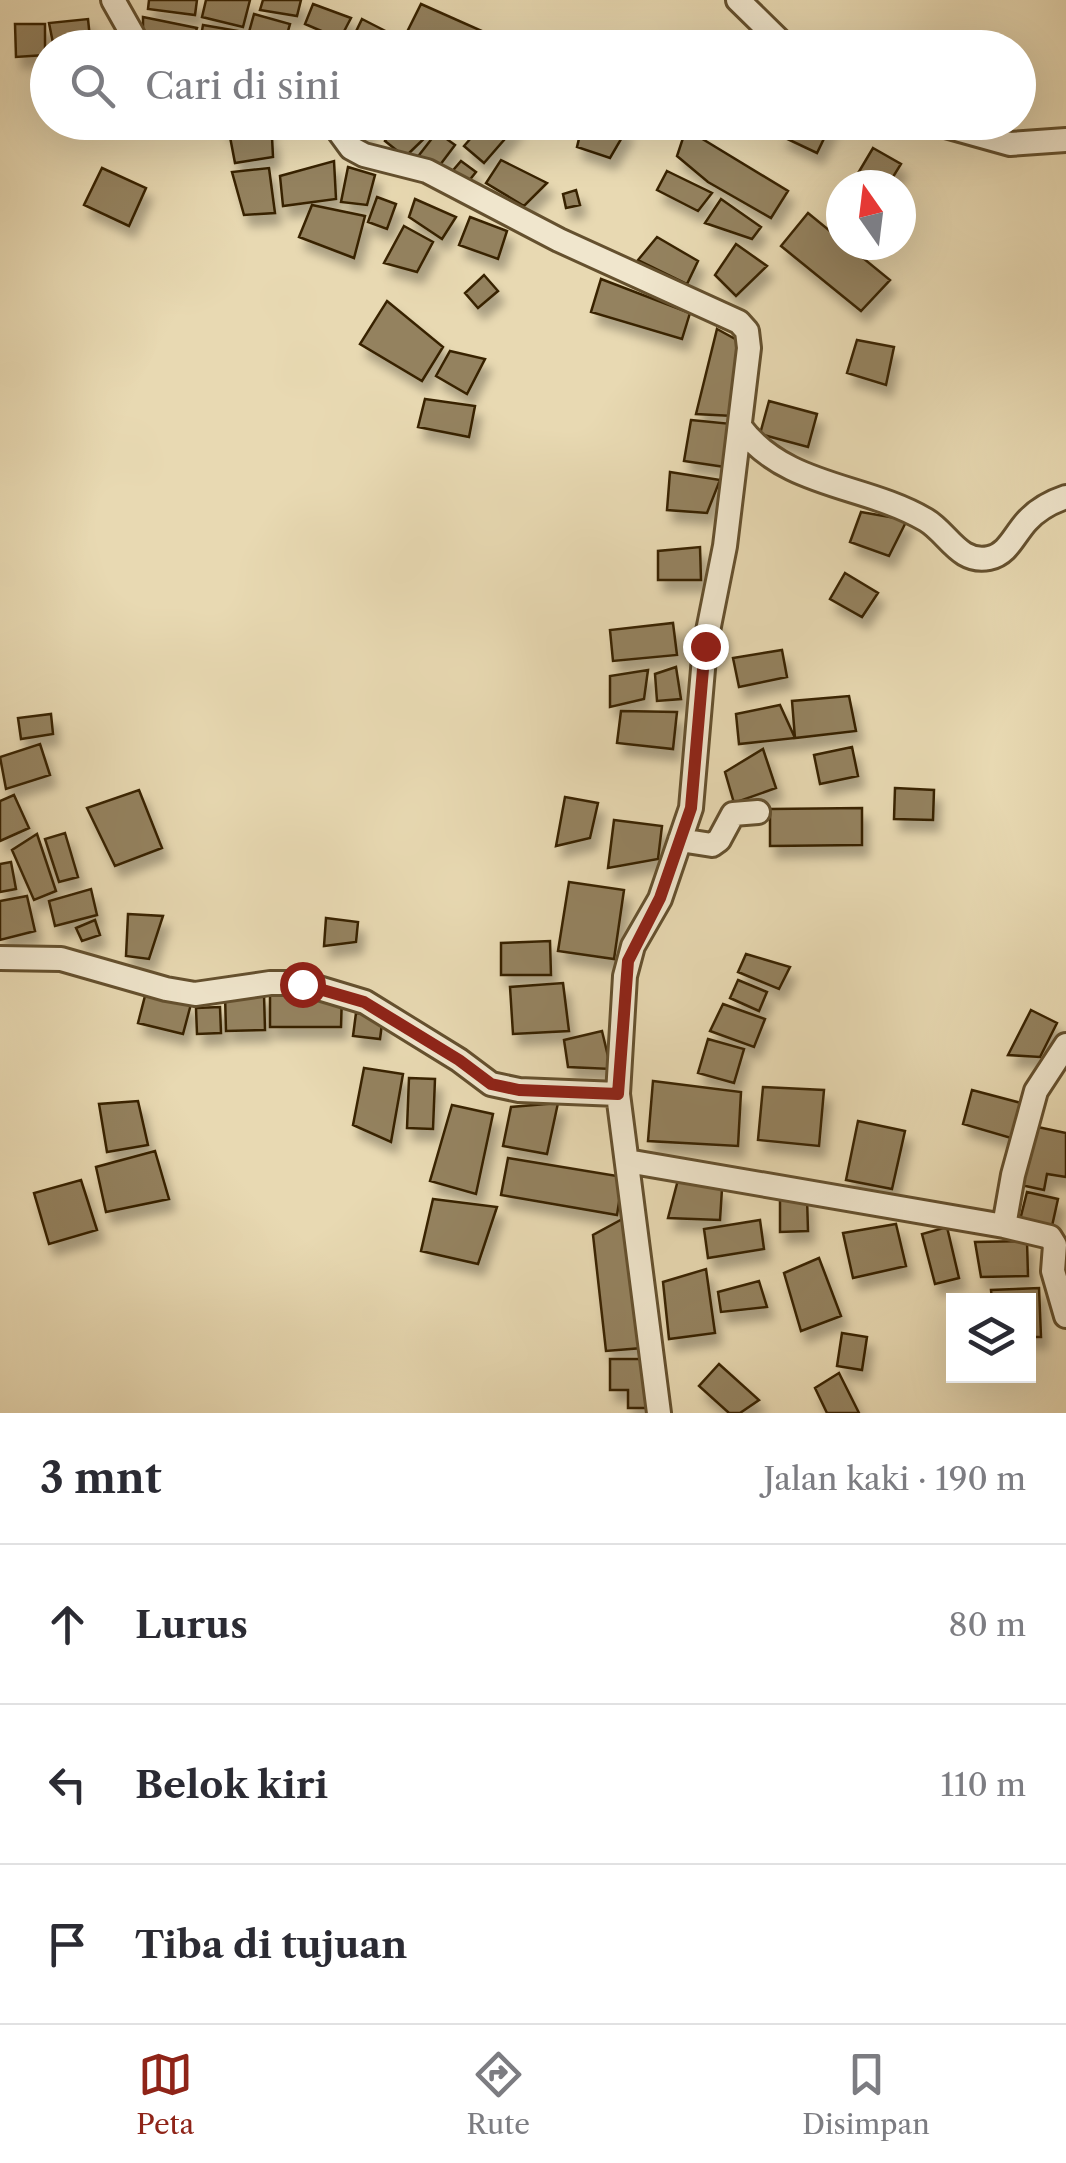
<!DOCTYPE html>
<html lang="id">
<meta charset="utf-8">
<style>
:root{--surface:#fff;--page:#f2f2f3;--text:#2b2b33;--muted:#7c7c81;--line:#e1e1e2;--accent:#8f2418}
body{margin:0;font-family:"Libre Caslon Text",serif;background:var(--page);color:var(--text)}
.controls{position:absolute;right:30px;bottom:30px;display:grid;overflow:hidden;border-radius:0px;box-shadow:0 10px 40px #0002}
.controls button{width:90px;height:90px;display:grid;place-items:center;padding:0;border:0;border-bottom:2px solid var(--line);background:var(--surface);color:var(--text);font:50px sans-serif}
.compass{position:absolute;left:826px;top:170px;width:90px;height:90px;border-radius:50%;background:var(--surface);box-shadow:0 10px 40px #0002;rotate:346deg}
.stop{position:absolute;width:30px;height:30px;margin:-22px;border:8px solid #8f2418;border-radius:50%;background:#fff}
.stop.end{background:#8f2418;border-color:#fff;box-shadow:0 2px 10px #0008}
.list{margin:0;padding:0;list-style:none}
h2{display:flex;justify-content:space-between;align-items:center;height:130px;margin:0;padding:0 40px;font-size:42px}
h2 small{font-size:32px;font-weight:400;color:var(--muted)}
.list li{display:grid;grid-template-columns:65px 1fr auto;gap:30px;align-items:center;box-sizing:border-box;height:160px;padding:0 40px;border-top:2px solid var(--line)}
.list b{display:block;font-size:38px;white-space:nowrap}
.list em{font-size:32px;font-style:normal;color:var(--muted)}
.icon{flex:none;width:55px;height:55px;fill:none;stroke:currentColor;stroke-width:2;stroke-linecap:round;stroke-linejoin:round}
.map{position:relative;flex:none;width:1066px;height:1413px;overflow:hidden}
.search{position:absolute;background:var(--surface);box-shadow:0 10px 40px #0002;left:30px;right:30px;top:30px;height:110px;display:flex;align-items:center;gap:25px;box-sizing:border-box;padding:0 35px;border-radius:55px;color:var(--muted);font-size:38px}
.sheet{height:610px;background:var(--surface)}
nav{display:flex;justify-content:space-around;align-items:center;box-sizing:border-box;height:140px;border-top:2px solid var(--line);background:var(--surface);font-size:28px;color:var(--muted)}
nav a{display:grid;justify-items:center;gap:5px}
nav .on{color:var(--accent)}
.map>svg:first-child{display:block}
</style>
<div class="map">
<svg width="1066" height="1413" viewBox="0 0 1066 1413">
<defs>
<filter id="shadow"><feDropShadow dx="6" dy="11" stdDeviation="5" flood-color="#0004"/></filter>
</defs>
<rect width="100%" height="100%" fill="#e8d9b2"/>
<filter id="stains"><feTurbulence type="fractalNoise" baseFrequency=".002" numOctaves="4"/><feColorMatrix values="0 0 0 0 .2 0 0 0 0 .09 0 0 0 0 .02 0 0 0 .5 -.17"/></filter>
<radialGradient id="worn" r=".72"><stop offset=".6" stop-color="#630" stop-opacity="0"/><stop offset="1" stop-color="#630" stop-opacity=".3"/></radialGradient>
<path fill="#94825e" stroke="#382302" stroke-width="2.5" filter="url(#shadow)" d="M149,0H197L195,15L148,9Z
M206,0H250L243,27L202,17Z
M263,0H301L297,16L260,10Z
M313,4L351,18L340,39L305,24Z
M421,4L491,35L483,48H432L406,34Z
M254,14L290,24L283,48H262L246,43Z
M143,17L197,28L191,48H179L143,36Z
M88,19L91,48H54L49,23Z
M362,19L401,39L397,48L349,46Z
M15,24H45V55L16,57Z
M203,25L238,31L235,48H199Z
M224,122H271L265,135L223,129Z
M345,122H371L365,133Z
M399,122H428L435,128L405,157L385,141Z
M485,122L517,125L484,163L464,146Z
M583,122H616L627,129L610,158L577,147Z
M791,122H832L817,153L781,136Z
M686,129L788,191L771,218L708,182L677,156Z
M437,132L455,145L434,173L416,159Z
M230,137H272L273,157L235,163Z
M873,148L901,164L888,185H851Z
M501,160L547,183L524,206L486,183Z
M334,161L336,199L283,206L280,176Z
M461,161L476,172L464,187L449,175Z
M348,167L375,175L367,205L341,202Z
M102,168L146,188L129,226L84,205Z
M269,168L275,213L244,215L232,172Z
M667,171L712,193L698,211L657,190Z
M576,190L580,205L566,208L563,194Z
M377,197L396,204L387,229L368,222Z
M415,199L456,217L442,239L409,217Z
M721,199L761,227L752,239L705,223Z
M312,205L365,216L354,258L299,237Z
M808,213L841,240V245H847L890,280L861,311L781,246Z
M470,217L507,231L498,259L459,245Z
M404,226L433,242L417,272L384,263Z
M657,237L698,261L687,284L638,260Z
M736,244L767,266L736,296L715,275Z
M484,275L498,291L478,308L465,293Z
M601,279L690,313L682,339L591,312Z
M387,301L443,347L422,381L360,344Z
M717,329L737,340L733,416L696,414Z
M857,340L894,347L886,385L847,373Z
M450,351L485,359L467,394L436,376Z
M425,399L475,406L469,437L418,427Z
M769,401L817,414L808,447L760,434Z
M691,420L732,424L725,467L684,461Z
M670,472L720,480L707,513L667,510Z
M861,512L907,520L889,556L850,542Z
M700,547L701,580H658V551Z
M845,573L878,593L862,617L830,599Z
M673,623L677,655L613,661L610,630Z
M782,650L787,677L739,687L733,658Z
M676,667L681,699L657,701L655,674Z
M648,670L644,699L610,707V676Z
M849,696L856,731L795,738L792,701Z
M780,705L795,738L739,744L736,714Z
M621,711L677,712L673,749L617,743Z
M51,714L53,734L21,739L18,718Z
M40,744L50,775L6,789L0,757Z
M852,747L858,776L820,784L814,755Z
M763,749L776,788L734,803L725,772Z
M895,788L934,790L933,820L894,819Z
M139,790L162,848L115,866L87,808Z
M14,795L29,828L0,841V801Z
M565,797L598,803L590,838L556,846Z
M862,808V845L770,846V809Z
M614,820L662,826L658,859L608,868Z
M65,833L78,877L59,882L45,839Z
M37,834L56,891L34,900L12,850Z
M11,862L16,889L0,892V864Z
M569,882L624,890L614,959L558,951Z
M91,889L97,915L55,926L49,901Z
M27,896L35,931L0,940V901Z
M128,914L163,916L149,959L126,956Z
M326,918L358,922L356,942L324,946Z
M95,920L100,935L82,941L76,928Z
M550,941L551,975H501V943Z
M746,954L790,967L779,989L738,972Z
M738,980L767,992L759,1011L730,998Z
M563,983L569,1031L513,1034L510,987Z
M146,992L191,1004L183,1034L138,1023Z
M264,994L265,1030L226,1031L225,995Z
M270,995H342L341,1027H270Z
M723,1004L765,1019L754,1047L710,1031Z
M220,1007L221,1033L197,1034L196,1008Z
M1031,1010L1057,1023L1040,1057L1008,1055Z
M356,1013L383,1016L380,1039L353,1036Z
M602,1031L611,1069L568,1067L564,1040Z
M708,1039L744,1049L734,1083L698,1073Z
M364,1068L403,1074L391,1142L353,1125Z
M409,1078L435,1079L433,1129L407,1128Z
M653,1081L741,1092L738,1146L648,1141Z
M763,1087L824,1090L819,1146L758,1140Z
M972,1090L1021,1103L1011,1138L963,1124Z
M138,1101L148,1145L107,1152L99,1104Z
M558,1103L547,1154L503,1146L511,1107Z
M452,1105L493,1114L476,1194L430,1181Z
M858,1121L905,1131L892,1189L846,1180Z
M1033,1126L1066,1133V1177L1047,1174L1044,1190L1021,1185Z
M155,1151L169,1199L106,1212L96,1167Z
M508,1158L623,1177L617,1215L501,1195Z
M679,1176L722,1189L720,1220L668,1218Z
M81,1180L97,1230L49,1244L34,1193Z
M1027,1192L1058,1199L1052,1226L1020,1220Z
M807,1197L808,1231L780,1232V1198Z
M433,1199L497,1207L478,1264L421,1251Z
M628,1216L642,1348L606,1351L593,1235Z
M760,1220L764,1249L708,1258L704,1229Z
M896,1224L906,1266L853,1278L843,1233Z
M947,1227L959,1278L935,1284L922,1234Z
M1027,1241L1028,1276L981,1277L975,1242Z
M819,1258L841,1316L801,1331L784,1273Z
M706,1269L715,1333L669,1339L663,1282Z
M759,1281L767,1307L721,1312L718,1292Z
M1039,1288L1041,1337H1028V1300H992L991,1290Z
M842,1333L867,1337L862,1370L837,1366Z
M610,1359H647V1408H628V1390H610Z
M719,1364L759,1400L740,1413H729L699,1386Z
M839,1373L859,1413H827L815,1388Z"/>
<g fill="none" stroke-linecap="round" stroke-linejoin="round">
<defs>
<path id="minor" d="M113,0L135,39L143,48
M738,0L787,48
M332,122L351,148L364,155L427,171L559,240L739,322L747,331L749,348L725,546L705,646L691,808L660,899L633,946L625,976L618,1094L659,1413
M931,122L1010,144L1066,140
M741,428C787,488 865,484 926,520C948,533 959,564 989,558C1008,554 1014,535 1027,521C1037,510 1051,502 1066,497
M680,840L712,845L719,840L733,814L758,812
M0,958L61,959L166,989L195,994L270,983H302L365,1002L459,1060L491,1084L519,1090L618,1094
M627,1161L1004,1226L1050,1237L1055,1245L1053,1271L1066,1316
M1004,1226L1013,1175L1036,1091L1066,1045"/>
</defs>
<use href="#minor" stroke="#64502e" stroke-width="28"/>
<use href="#minor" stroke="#f0e6cd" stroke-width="22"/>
</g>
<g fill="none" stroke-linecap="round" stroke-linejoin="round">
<path stroke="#8f2418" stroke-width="12" d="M302,984L364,1002L459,1060L491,1084L519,1090L618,1094L628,961L660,898L691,808L705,646"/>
</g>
<rect width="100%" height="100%" filter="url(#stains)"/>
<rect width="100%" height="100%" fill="url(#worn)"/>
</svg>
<div class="controls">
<button><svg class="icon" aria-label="layers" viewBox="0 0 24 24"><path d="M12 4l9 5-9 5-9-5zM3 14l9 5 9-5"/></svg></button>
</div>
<svg class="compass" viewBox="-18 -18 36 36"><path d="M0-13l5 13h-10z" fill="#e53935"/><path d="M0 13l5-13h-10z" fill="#7c7c81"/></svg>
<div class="stop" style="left:302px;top:984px"></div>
<div class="stop end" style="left:705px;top:646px"></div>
<div class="search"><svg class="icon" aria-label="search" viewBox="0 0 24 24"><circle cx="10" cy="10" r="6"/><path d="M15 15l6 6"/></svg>Cari di sini</div>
</div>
<section class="sheet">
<h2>3 mnt<small>Jalan kaki · 190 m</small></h2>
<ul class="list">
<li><svg class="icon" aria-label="ahead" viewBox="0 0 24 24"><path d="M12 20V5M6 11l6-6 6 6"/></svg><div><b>Lurus</b></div><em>80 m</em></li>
<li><svg class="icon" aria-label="left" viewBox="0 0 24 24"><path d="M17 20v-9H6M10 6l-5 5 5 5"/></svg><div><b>Belok kiri</b></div><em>110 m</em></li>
<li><svg class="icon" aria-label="arrive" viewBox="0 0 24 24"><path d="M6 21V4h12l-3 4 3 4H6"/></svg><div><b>Tiba di tujuan</b></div></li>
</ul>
</section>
<nav>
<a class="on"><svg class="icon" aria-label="map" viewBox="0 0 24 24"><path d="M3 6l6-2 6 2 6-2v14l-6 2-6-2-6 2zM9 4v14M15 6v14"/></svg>Peta</a>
<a><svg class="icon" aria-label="directions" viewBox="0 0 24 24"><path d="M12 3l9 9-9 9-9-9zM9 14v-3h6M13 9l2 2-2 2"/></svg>Rute</a>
<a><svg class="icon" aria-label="saved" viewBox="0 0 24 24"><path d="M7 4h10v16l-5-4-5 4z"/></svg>Disimpan</a>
</nav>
